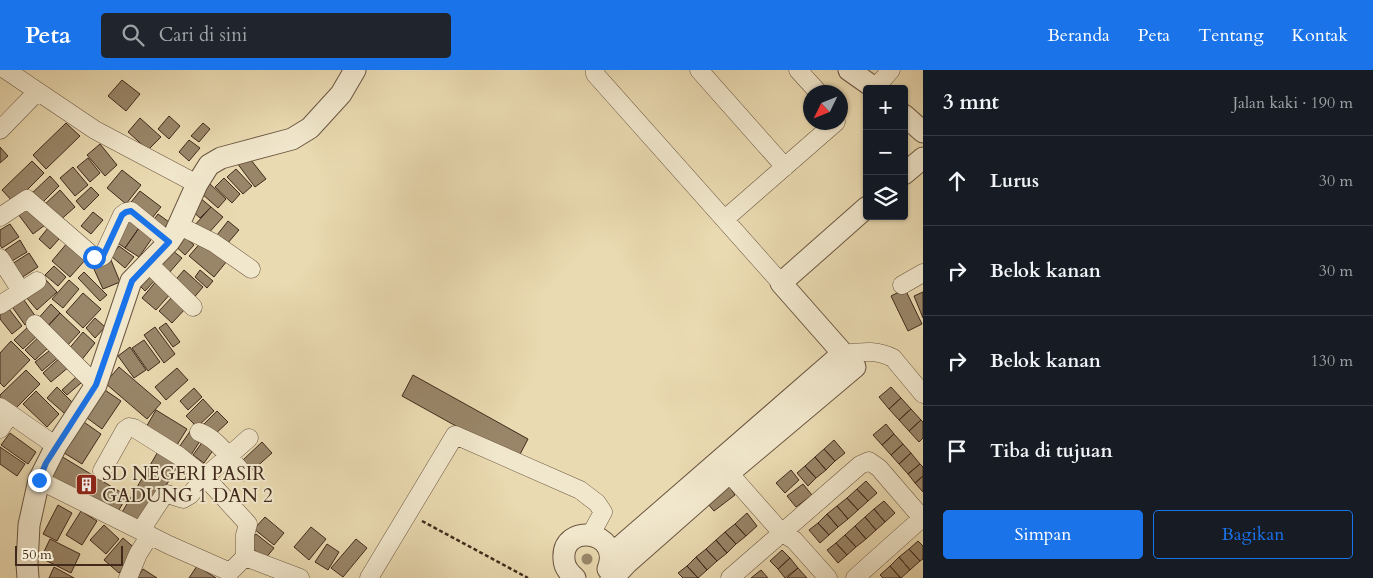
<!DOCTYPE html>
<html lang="id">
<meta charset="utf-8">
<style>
:root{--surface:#171b24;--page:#20242c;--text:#f1f3f6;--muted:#9ea1a6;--line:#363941;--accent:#1a73e8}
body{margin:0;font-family:Cardo,serif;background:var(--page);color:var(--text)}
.controls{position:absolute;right:15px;top:15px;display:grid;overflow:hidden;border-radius:5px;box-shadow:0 1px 4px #0004}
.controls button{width:45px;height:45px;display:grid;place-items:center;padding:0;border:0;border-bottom:1px solid var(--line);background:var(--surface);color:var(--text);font:25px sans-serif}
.compass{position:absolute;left:803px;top:15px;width:45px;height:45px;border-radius:50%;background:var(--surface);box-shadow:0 1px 4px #0004;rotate:227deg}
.scale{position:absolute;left:15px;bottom:12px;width:108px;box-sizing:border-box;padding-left:5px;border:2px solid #412a1c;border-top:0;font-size:14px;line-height:18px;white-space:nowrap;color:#412a1c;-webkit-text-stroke:4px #f1e7cc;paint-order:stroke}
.stop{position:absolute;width:15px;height:15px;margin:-11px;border:4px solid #1a73e8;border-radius:50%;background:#fff}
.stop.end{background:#1a73e8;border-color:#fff;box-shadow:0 1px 5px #0008}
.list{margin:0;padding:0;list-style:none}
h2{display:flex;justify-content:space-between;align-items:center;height:65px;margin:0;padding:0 20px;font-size:21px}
h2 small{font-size:16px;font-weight:400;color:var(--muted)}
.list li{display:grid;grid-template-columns:32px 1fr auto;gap:15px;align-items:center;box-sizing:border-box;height:90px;padding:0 20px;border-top:1px solid var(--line)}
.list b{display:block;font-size:19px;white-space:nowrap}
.list em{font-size:16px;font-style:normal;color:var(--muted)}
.actions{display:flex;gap:10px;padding:15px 20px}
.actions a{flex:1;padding:11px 0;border:1px solid var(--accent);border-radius:5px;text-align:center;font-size:18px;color:var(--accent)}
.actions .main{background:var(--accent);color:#fff}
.icon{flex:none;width:28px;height:28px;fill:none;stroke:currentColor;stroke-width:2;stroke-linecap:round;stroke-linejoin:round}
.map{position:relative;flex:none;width:923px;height:508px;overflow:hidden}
header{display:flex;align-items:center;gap:30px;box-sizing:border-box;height:70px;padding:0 25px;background:var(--accent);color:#fff}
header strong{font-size:24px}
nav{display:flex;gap:28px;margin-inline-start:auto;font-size:18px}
.search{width:350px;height:45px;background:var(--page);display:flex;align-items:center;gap:12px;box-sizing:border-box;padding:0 18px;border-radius:5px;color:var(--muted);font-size:19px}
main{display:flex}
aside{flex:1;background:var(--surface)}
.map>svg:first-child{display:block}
</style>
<header>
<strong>Peta</strong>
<div class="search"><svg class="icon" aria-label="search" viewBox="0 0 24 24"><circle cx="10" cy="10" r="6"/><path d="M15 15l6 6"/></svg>Cari di sini</div>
<nav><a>Beranda</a><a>Peta</a><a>Tentang</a><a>Kontak</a></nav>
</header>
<main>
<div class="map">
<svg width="923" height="508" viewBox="0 0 923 508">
<rect width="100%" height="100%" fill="#eadab1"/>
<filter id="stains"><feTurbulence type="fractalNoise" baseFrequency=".004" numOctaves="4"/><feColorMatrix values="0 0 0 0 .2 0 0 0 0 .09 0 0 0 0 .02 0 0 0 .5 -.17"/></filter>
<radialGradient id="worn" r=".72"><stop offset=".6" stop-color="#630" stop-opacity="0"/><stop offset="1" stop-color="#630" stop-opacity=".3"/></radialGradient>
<path fill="#998669" stroke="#412a1c" d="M122,10L140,24L126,41L108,26Z
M169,46L180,56L169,69L158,59Z
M140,48L161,67L148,80L128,62Z
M66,53L80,66L46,99L33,85Z
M203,53L210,59L199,72L191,66Z
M189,70L200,78L189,91L179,82Z
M100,74L117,95L105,106L87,85Z
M0,77L8,86L0,93Z
M247,85L266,109L255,117L237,93Z
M88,88L100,103L90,112L77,97Z
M32,91L44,103L14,133L2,120Z
M73,97L88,115L75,126L60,108Z
M236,99L252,116L243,124L227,107Z
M122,100L141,115L126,134L107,118Z
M50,106L59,116L39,136L29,126Z
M224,108L240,124L232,133L215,117Z
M210,114L226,129L218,138L201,123Z
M91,117L99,125L84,140L76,131Z
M60,120L75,137L57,153L42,137Z
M140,121L161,137L148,153L127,137Z
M199,127L211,137L200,148L189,138Z
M30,135L45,155L33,164L18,144Z
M211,137L223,147L206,166L194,156Z
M93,142L103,150L91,164L81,156Z
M158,144L169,152L162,161L151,153Z
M128,145L141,155L125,178L112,169Z
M228,151L239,160L227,174L217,165Z
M10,154L19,167L2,178L0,175V160Z
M141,155L155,164L139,187L125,178Z
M48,158L59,169L50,179L39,169Z
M180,163L194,175L185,185L172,173Z
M20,170L27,182L12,191L5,180Z
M203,170L227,191L214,207L189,186Z
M68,172L87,188L70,207L52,191Z
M119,176L134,187L125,198L111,186Z
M168,177L182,188L169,203L156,192Z
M29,183L38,197L21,208L12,194Z
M111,190L120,212L103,219L93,197Z
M54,196L66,207L58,216L45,205Z
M148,199L157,208L145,221L136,212Z
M184,200L203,217L191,231L172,214Z
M200,200L213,211L207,218L195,207Z
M84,202L107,225L100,231L78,208Z
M158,209L172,222L156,240L142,228Z
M46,210L57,222L37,240L26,227Z
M69,210L79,219L63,238L52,229Z
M905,219L922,254L908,261L891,226Z
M923,222V248L914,226Z
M19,223L36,247L25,255L8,231Z
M83,223L101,239L83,258L66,242Z
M174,225L187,237L172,253L159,241Z
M51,234L60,243L45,259L36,251Z
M6,235L22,256L12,264L0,249V240Z
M60,243L80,262L65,278L45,259Z
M95,248L105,257L95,268L86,258Z
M166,253L180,272L173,277L159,258Z
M29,256L38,265L23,279L14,270Z
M155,257L175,284L164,293L144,265Z
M83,262L95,273L80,292L67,281Z
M41,265L50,276L35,290L25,280Z
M144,270L160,292L148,301L132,278Z
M11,271L30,290L4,317L0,313V283Z
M54,277L61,285L42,301L35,292Z
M130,277L146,300L134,308L118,286Z
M62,286L70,296L51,312L43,303Z
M119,297L161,333L147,349L105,313Z
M177,298L188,310L166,330L155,317Z
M26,300L40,314L13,341L0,328V325Z
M413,305L528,369L517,390L402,326Z
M76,307L81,313L67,325L62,320Z
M57,317L73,333L64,343L47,328Z
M891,317L901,328L889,339L879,327Z
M102,318L121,331L102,359L83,345Z
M194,318L202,327L188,340L180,331Z
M36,321L59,344L47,357L23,334Z
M901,328L911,339L899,350L889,339Z
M203,329L214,341L197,357L186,346Z
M911,339L921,350L909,361L899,350Z
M156,340L187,359L175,378L145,359Z
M217,341L228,352L213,366L202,356Z
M81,350L101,364L82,394L61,381Z
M921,350L923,352V368L919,372L909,361Z
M886,354L894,364L882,375L873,365Z
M191,360L202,368L189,388L177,380Z
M10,363L36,382L28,394L1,375Z
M894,364L903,374L891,385L882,375Z
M834,370L845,383L835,391L824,379Z
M203,371L214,379L204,393L193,385Z
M262,372L272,383L253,400L243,390Z
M903,374L911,383L899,394L891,385Z
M0,377L25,394L17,406L0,394Z
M824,379L835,391L826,400L815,387Z
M159,380L180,392L142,456L121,444Z
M56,383L127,426L116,445L45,403Z
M911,383L920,394L908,404L899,394Z
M815,387L826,400L816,408L805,396Z
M920,394L923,397V406L915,413L908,404Z
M805,396L816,408L808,416L797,403Z
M791,400L799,410L785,423L776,413Z
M923,406V422L915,413Z
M866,411L877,423L868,431L857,419Z
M803,414L812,425L796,437L787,426Z
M729,416L735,425L714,441L707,433Z
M857,419L868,431L858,440L847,428Z
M847,428L858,440L848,449L837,436Z
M884,431L895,443L885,452L874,439Z
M58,435L72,443L57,471L43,464Z
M837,436L848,449L838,457L827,444Z
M874,439L885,452L876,460L865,447Z
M81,441L97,451L82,475L66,465Z
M747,443L757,456L746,466L735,454Z
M827,444L838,457L829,465L818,453Z
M265,447L284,463L274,475L254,459Z
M865,447L876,460L866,469L855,456Z
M818,453L829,465L820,473L809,460Z
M735,454L746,466L736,474L725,462Z
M104,455L119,469L106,484L90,470Z
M855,456L866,469L856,477L845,465Z
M311,457L326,469L309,490L294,477Z
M725,462L736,474L727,483L716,470Z
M256,464L274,478L265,489L247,474Z
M845,465L856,477L847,485L836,473Z
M123,468L138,481L119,503L104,490Z
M50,469L80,484L71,503L41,488Z
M356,469L367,478L343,507L331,498Z
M716,470L727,483L717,491L706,479Z
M918,471L923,476V489L920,491L909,479Z
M836,473L847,485L838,493L827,480Z
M327,474L339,482L328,500L315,492Z
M706,479L717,491L707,500L696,487Z
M909,479L920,491L910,500L899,487Z
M782,480L790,488L778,499L770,491Z
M696,487L707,500L698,508L687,496Z
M899,487L910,500L901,508L890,496Z
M790,488L798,498L785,508L778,499Z
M197,496L216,508H189Z
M687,496L698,508H683L678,503Z
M890,496L900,508H883L880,505Z
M54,497L74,508H49Z
M798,498L807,508H787Z
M143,499L157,508H137Z
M761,500L768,508H751Z"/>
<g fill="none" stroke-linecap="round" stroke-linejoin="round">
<defs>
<path id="minor" d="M6,0L95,60L197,114
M595,0V4L781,213
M699,0L785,97
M798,0L818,22
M875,18L891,0
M0,60L37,22
M0,147L27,129L94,187L99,188L103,186L122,145L126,142L131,141L169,172
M725,149L836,52
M178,155L214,173L251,199
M0,188L21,221
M148,193L193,237
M902,215L923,203
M0,235L37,211
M35,254L96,315
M842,284C861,282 876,279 893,288L923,324
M0,337L56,376
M0,359L10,345
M199,362C218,369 228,387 242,402
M721,394L782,463L794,470L828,508
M102,401L125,360L129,357L134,358L179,386L205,407L249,368
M39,410L169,475L230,502L245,487L300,508
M141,460L164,425L167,424L183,429L190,425L205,407L248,454L245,465V487
M128,508L138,484L150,465
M369,508L455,365L580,420L597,433L603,442L591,464
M730,508L860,395L869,391L879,398L922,448L855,508"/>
<path id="tertiary" d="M849,0L876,19
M904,45L923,62
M904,104L923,88
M28,508L27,494L29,455L39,410L56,376L96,315L131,211L169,172L175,163L197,114L209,95L221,88L292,69L310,58L341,24L355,0
M575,508C569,503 564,497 564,489C561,452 623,460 608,499
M611,508L610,494L620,477L842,284
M613,508L626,494L729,403L855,297L781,213L867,137"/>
</defs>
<use href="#minor" stroke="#6b5641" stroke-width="19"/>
<use href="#tertiary" stroke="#6b5641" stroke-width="23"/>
<path stroke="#412a1c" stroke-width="2.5" stroke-dasharray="4 2.5" stroke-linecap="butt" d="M422,451L528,508"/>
<use href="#minor" stroke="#f1e7cc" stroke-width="18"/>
<use href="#tertiary" stroke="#f1e7cc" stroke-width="21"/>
</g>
<circle fill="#9c896d" cx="587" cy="489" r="5.5"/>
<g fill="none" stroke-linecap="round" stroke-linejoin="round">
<path stroke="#1a73e8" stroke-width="6" d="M39,410L46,393L96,315L132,211L169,172L131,141L126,142L122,145L103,186L99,188L94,187"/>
</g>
<defs>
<symbol id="building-square" viewBox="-11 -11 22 22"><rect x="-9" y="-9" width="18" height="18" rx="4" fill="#8f2418" stroke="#f1e7cc"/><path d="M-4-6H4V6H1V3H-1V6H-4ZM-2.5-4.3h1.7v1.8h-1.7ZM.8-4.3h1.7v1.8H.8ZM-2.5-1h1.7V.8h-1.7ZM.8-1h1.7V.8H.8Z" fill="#fff"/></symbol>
</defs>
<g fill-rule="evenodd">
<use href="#building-square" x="74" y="402" width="25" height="25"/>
</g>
<g text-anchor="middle" stroke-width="4" stroke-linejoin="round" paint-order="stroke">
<g font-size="19" fill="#412a1c" stroke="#f1e7cc" text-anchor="start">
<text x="102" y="410">SD NEGERI PASIR<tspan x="102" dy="22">GADUNG 1 DAN 2</tspan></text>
</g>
</g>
<rect width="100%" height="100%" filter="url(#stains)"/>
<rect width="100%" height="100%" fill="url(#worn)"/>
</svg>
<div class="controls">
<button>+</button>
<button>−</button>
<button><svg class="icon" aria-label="layers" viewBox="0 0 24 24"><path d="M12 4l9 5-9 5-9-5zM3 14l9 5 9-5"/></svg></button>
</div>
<svg class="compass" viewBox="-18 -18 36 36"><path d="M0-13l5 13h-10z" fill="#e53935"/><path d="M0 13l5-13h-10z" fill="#9ea1a6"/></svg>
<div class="scale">50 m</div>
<div class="stop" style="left:94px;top:187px"></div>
<div class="stop end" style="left:39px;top:410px"></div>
</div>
<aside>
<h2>3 mnt<small>Jalan kaki · 190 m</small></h2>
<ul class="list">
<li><svg class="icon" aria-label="ahead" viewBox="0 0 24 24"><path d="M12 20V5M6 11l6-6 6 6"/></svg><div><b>Lurus</b></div><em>30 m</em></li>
<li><svg class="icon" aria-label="right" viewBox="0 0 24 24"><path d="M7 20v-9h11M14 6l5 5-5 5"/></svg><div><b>Belok kanan</b></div><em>30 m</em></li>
<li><svg class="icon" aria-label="right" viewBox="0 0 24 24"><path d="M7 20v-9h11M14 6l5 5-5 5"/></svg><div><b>Belok kanan</b></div><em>130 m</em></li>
<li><svg class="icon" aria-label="arrive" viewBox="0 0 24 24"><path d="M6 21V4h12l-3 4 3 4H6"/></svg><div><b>Tiba di tujuan</b></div></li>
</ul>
<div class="actions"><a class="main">Simpan</a><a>Bagikan</a></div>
</aside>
</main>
